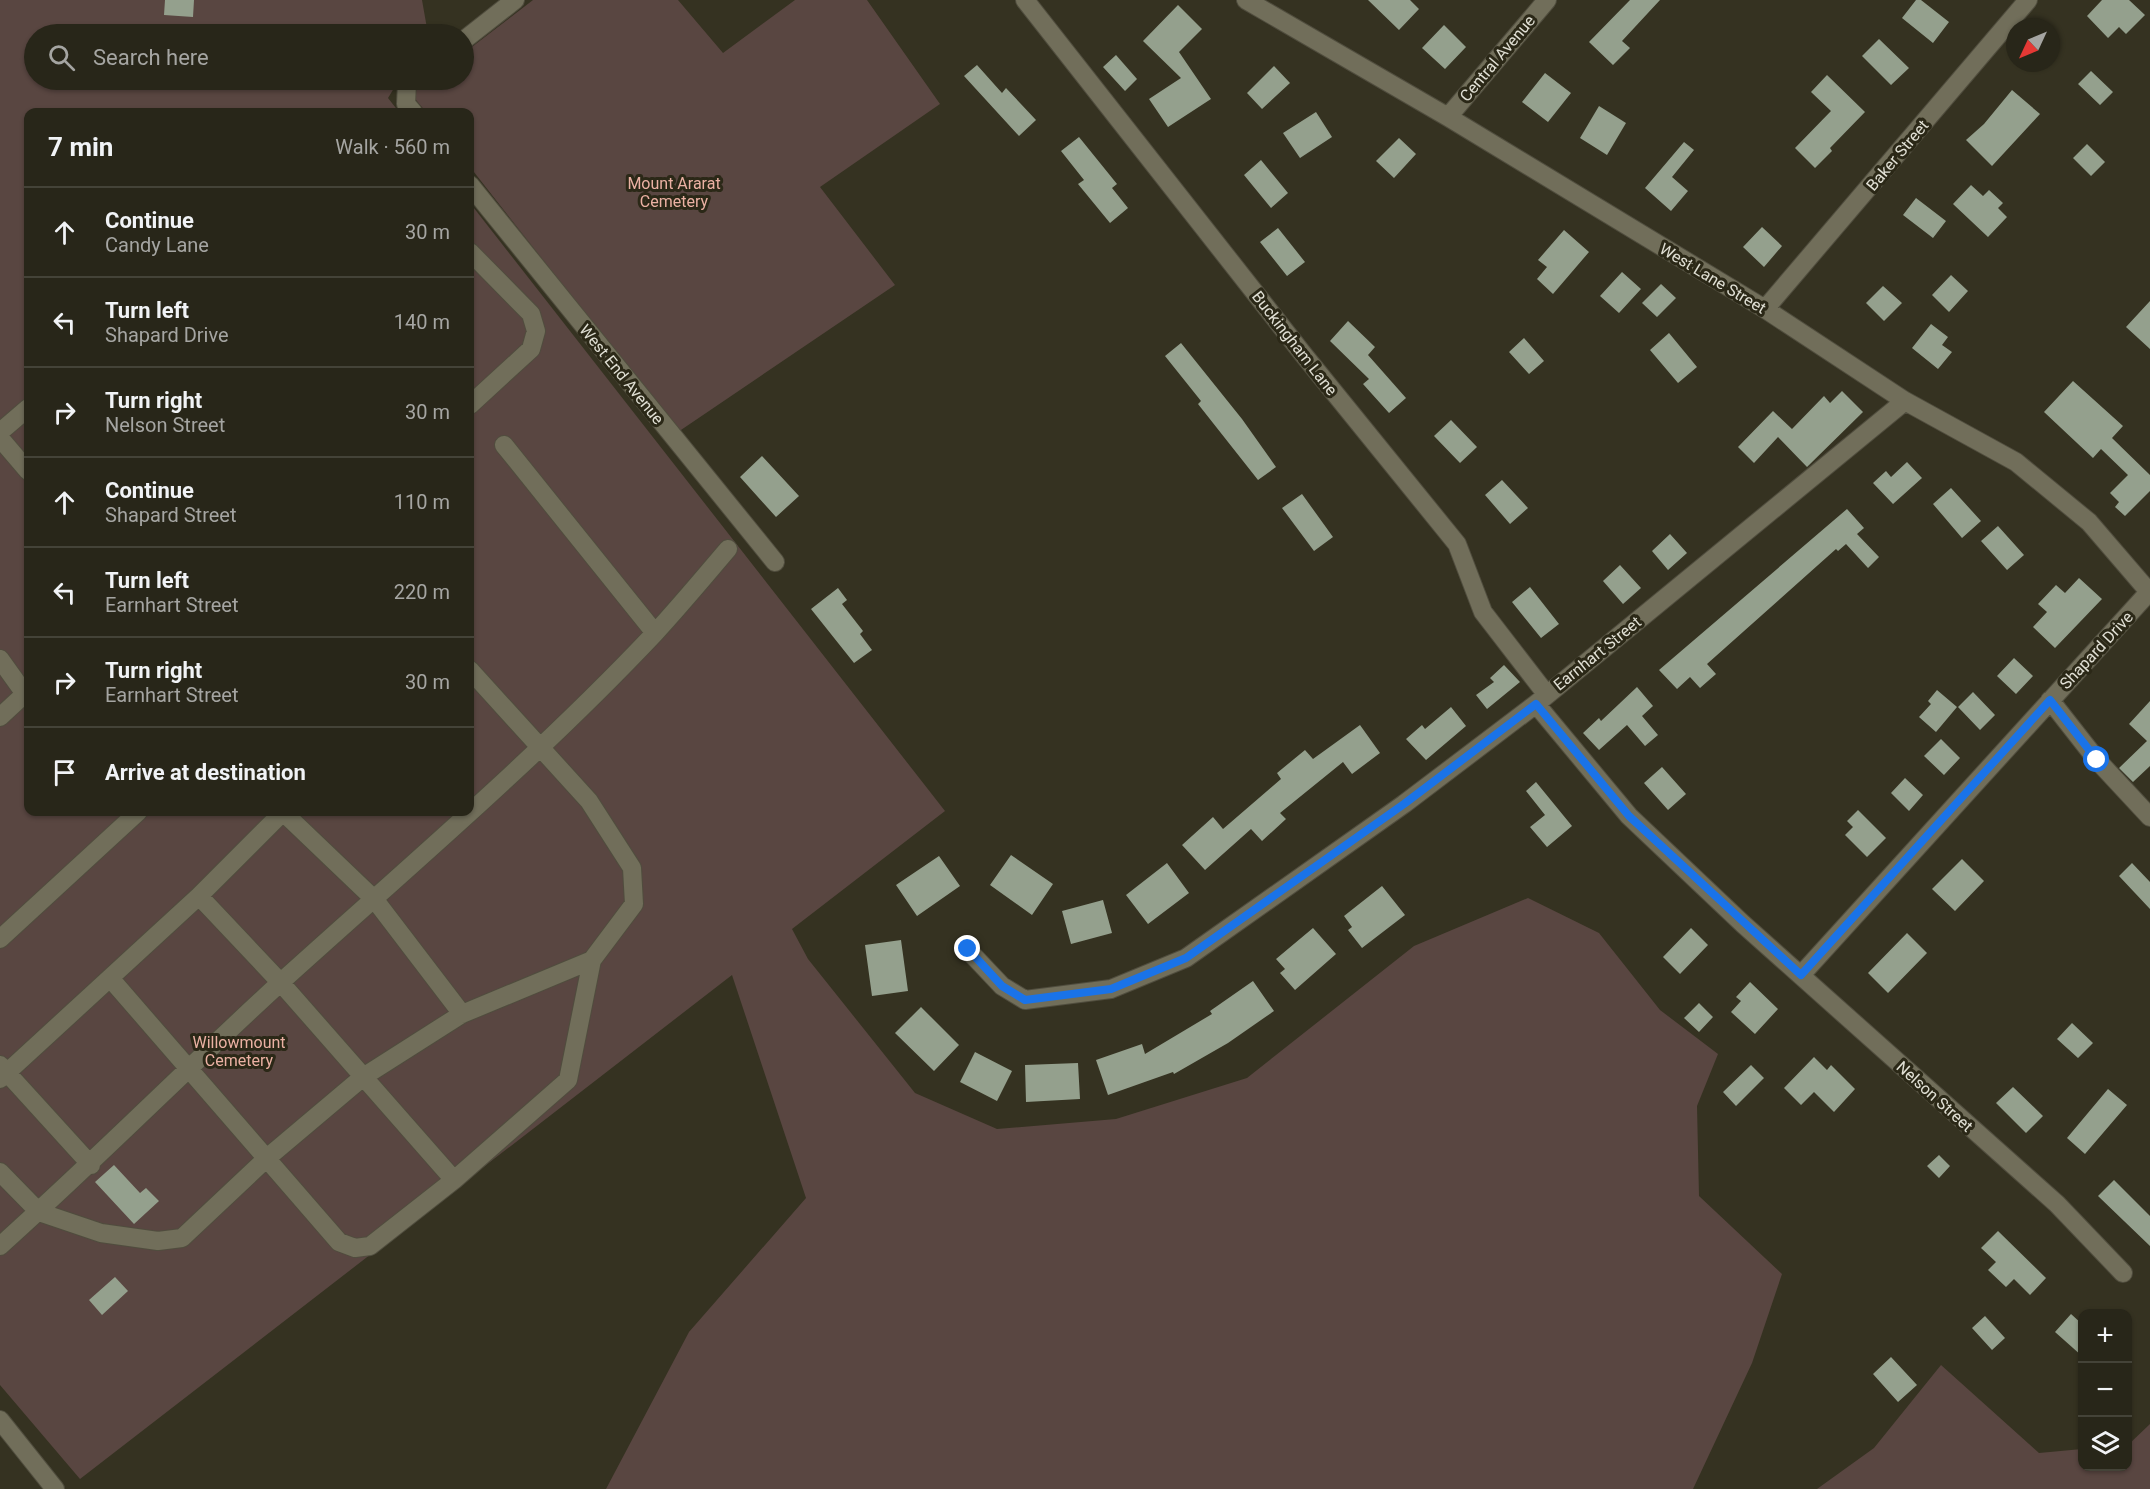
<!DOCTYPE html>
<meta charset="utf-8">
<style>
:root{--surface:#282619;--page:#302e22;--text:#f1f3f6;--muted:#a5a5a2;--line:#444338}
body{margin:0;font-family:Roboto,sans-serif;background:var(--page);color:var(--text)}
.controls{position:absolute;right:18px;bottom:18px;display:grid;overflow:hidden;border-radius:12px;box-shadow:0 2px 4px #0004}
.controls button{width:54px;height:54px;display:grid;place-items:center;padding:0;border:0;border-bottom:2px solid var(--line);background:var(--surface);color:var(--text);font:30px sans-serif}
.compass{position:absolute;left:2006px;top:18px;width:54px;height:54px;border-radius:50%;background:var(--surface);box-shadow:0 2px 4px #0004;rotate:226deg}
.stop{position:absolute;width:18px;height:18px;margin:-14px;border:4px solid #1a73e8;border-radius:50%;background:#fff}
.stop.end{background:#1a73e8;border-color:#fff;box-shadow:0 2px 6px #0008}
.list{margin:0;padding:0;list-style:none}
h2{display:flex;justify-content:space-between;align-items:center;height:78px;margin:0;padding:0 24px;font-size:26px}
h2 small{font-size:20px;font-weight:400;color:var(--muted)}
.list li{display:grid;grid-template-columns:39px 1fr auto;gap:18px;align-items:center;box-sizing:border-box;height:90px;padding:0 24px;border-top:2px solid var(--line)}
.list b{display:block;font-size:22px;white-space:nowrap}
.list p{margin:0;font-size:20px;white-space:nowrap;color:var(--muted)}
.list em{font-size:20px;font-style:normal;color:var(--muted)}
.icon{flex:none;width:33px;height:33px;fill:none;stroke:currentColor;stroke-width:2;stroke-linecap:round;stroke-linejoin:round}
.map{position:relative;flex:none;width:2150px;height:1489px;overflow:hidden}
.search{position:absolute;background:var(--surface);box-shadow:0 2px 4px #0004;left:24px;top:24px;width:450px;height:66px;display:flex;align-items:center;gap:15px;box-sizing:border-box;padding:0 21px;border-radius:33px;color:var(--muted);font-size:22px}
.panel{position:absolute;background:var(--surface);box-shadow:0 2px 4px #0004;left:24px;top:108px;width:450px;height:708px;border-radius:12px}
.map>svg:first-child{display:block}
</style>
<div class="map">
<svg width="2150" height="1489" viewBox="0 0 2150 1489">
<rect width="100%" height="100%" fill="#353221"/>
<path fill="#594641" d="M0,0H422L428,34H34V80H399L388,98L399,112H28V812H470V203L945,811L792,929L808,959L915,1093L997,1129L1116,1119L1247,1078L1414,946L1528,898L1599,933L1660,1010L1718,1054L1697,1106L1699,1196L1782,1274L1752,1363L1693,1489H606L689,1332L806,1198L732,975L80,1479L0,1385Z
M533,0H678L723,53L795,0H867L940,104L820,187L895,285L678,432L470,167V112H426L411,94L430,80H464V53Z
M1941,1365L2039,1453L2082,1449V1466H2128V1445L2150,1424V1489H1817L1874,1448Z"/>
<path fill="#94a08d" d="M165,0H194L193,17L164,15Z
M1368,0H1410L1419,9L1399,30Z
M1630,0H1660L1622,41L1630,48L1613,65L1589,42Z
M1916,0H1921L1949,22L1933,43L1902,18Z
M2102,0H2129L2145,15L2126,34L2119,27L2108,38L2087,16Z
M1178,5L1202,29L1179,52L1211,99L1168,127L1149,99L1181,78L1143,41Z
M1444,25L1466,47L1445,69L1422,48Z
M1879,39L1909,68L1891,85L1862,56Z
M1116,55L1137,79L1125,91L1103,67Z
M977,65L1002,93L1006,88L1036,120L1019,136L964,76Z
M1274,66L1290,83L1262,109L1247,93Z
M2091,71L2113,92L2100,105L2078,84Z
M1545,73L1571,93L1548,122L1522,102Z
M1827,75L1865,112L1830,148L1832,151L1815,168L1795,148L1831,111L1811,92Z
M2012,90L2040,114L1992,166L1966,140L1984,124Z
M1599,106L1626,123L1607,155L1580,138Z
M1316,112L1332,137L1300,158L1283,133Z
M1079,137L1117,184L1112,188L1128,208L1110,223L1078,184L1084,180L1061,151Z
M1399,138L1416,154L1394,178L1376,161Z
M1684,142L1694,150L1672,177L1688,191L1671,211L1645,188Z
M2087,144L2105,162L2091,176L2073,158Z
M1261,160L1288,193L1271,208L1244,175Z
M1971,185L1983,196L1989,190L2003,203L1998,208L2007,217L1988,237L1953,204Z
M1916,198L1946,221L1933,238L1903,215Z
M1762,227L1782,246L1764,267L1743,247Z
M1278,228L1305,262L1287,276L1260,242Z
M1564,230L1589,252L1553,294L1537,279L1547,267L1538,260Z
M1622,272L1641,289L1619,313L1600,296Z
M1951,275L1968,291L1949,312L1932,295Z
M1661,284L1676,298L1657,317L1642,303Z
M1883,286L1902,303L1884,321L1866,303Z
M2150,301V349L2126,327Z
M1348,321L1375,347L1368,355L1406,398L1389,413L1363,384L1369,379L1330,341Z
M1931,324L1948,337L1942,345L1952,352L1938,369L1912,348Z
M1669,333L1697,367L1678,383L1650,350Z
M1524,338L1544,361L1529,374L1509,352Z
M1181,343L1242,419L1276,467L1258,480L1198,404L1201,401L1165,356Z
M2073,381L2123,426L2112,438L2150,475V491L2125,516L2115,507L2119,502L2110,493L2128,475L2101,449L2093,458L2044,412Z
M1842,391L1863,412L1807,467L1778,437L1754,463L1738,447L1773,411L1792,429L1824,396L1830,403Z
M1451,420L1477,447L1460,463L1434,436Z
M762,456L799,496L776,517L740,477Z
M1907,462L1922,478L1893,504L1873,483L1886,471L1891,477Z
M1502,480L1528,508L1510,524L1485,495Z
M1951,488L1981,521L1962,538L1933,504Z
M1302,494L1333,537L1314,551L1282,508Z
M1847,509L1864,528L1857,534L1879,557L1868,568L1846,544L1838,551L1836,549L1707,664L1716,674L1700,688L1690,677L1677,689L1659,670Z
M1998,526L2024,555L2007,570L1981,541Z
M1670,534L1687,553L1668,570L1652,551Z
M1620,565L1641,588L1623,604L1603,581Z
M2079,578L2102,599L2055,648L2033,627L2047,612L2038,604L2056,585L2065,593Z
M1530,587L1559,624L1541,638L1512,602Z
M838,588L847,600L842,604L863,631L860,634L872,650L854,663L811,609Z
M2014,658L2033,676L2016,694L1997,676Z
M1504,665L1520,682L1487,709L1476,695L1494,682L1490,678Z
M1637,687L1653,706L1642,716L1658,735L1645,746L1627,725L1599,750L1583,733L1599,718L1601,721Z
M1937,690L1957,707L1936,732L1919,717L1931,704L1928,701Z
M1973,692L1995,715L1980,730L1958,707Z
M2150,701V766L2133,782L2119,768L2147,741L2129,724Z
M1451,707L1466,726L1426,760L1406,739L1422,725L1425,729Z
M1360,725L1380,753L1352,774L1343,762L1280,813L1286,819L1262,841L1251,829L1205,870L1182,845L1213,817L1223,829L1281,779L1277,773L1305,750L1313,759Z
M1941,739L1960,758L1944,775L1924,756Z
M1662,767L1686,794L1668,810L1644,783Z
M1905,778L1923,795L1909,811L1891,793Z
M1536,782L1572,826L1547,847L1530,827L1545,815L1526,791Z
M1858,810L1886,838L1867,857L1845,835L1853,827L1847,821Z
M1011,855L1053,884L1032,915L990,885Z
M939,856L960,886L917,916L896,885Z
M1962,859L1984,881L1955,911L1932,889Z
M1167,863L1189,893L1148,924L1126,895Z
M2132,863L2150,882V909L2119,876Z
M1382,886L1405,915L1362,948L1348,930L1352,927L1344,916Z
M1103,900L1112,933L1071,944L1062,911Z
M1313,928L1336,954L1295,990L1280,973L1285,969L1276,959Z
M1691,928L1708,945L1680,974L1663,957Z
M1907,933L1927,953L1888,993L1868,973Z
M901,940L908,991L872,996L865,945Z
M1253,981L1274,1011L1228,1043L1174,1074L1173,1072L1108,1095L1096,1060L1142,1044L1145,1054L1212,1014L1210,1011Z
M1750,982L1778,1009L1755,1034L1731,1012L1741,1001L1736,997Z
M1699,1003L1713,1017L1699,1032L1684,1018Z
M921,1007L959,1045L934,1071L895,1033Z
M2072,1023L2093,1043L2078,1058L2057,1039Z
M975,1052L1012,1071L997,1101L960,1082Z
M1814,1057L1827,1070L1831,1065L1855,1089L1834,1112L1814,1092L1801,1105L1784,1088Z
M1078,1063L1080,1099L1026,1102L1025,1065Z
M1751,1065L1764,1078L1736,1106L1723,1092Z
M2013,1087L2043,1116L2026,1133L1996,1103Z
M2108,1089L2127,1105L2085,1154L2067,1138Z
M1939,1155L1950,1166L1939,1178L1927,1166Z
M114,1165L140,1193L146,1188L159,1201L134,1224L95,1182Z
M2114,1180L2150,1216V1246L2098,1196Z
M1998,1231L2046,1278L2030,1295L2014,1279L2006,1287L1988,1270L1996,1262L1981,1248Z
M115,1277L128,1291L102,1315L89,1300Z
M2071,1314L2082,1324V1356L2055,1332Z
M1985,1316L2005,1338L1992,1350L1972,1328Z
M1891,1357L1917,1385L1898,1402L1873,1374Z"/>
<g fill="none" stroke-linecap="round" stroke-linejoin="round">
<defs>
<path id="minor" d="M1025,0L1303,354L1457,544L1483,612L1547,695
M1246,0L1448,117L1765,309L1905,401L2016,462L2089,522L2150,593
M464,40L515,0
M412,80L407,83L406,104L413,112
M1448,117L1547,0
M470,185L775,562
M470,252L531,314L536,331L531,349L470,405
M1765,309L2028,0
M0,432L28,408
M0,438L28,471
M504,445L655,633
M0,659L25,694
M2050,700L2097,760L2150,817
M1536,704L1629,816L1743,924L2057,1204L2123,1273
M0,717L28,691
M283,812L375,900L462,1014
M199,896L281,983L454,1180
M0,939L138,812
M967,949L1002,986L1025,1000L1111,989L1186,958L1404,804L1536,704L1905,401
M1801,975L2149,592
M110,978L339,1242L355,1248L370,1246L454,1180L568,1080L592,960
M0,1065L91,1165
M0,1079L199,896L283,812
M0,1172L39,1212L101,1233L158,1241L182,1238L267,1158L363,1077L462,1014L592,960L634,904L632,868L589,801L470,670
M0,1246C96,1160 186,1069 281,982C407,868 538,757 655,633C680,606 704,577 728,549
M0,1420L55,1489"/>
</defs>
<use href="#minor" stroke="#504d3e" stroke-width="20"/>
<use href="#minor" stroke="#716e5a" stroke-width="18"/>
</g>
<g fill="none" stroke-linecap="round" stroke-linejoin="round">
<path stroke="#1a73e8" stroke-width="8" d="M968,949L1002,986L1025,1000L1111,989L1186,958L1404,804L1536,704L1629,816L1801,975L2050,700L2097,760"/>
</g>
<g text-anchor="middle" stroke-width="6" stroke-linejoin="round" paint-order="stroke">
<g font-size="16" fill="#e1e0d5" stroke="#2b2817">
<text transform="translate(1497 58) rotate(-50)" y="6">Central Avenue</text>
<text transform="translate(1897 155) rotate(-50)" y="6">Baker Street</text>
<text transform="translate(1713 278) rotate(31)" y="6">West Lane Street</text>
<text transform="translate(1295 343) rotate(52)" y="6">Buckingham Lane</text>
<text transform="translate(622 374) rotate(51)" y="6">West End Avenue</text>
<text transform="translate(2096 650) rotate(-47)" y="6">Shapard Drive</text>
<text transform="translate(1597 653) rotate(-39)" y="6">Earnhart Street</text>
<text transform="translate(1935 1096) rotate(42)" y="6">Nelson Street</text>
</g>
<g font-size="16" fill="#ebb1a3" stroke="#2b2817">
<text x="674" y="189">Mount Ararat<tspan x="674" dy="18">Cemetery</tspan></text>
<text x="239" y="1048">Willowmount<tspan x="239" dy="18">Cemetery</tspan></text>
</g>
</g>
</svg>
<div class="controls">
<button>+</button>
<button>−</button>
<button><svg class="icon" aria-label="layers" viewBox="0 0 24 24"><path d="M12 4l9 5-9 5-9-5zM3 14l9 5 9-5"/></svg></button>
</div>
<svg class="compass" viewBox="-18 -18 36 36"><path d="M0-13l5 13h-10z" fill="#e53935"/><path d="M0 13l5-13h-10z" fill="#a5a5a2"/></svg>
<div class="stop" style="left:2097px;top:760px"></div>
<div class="stop end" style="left:968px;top:949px"></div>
<div class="search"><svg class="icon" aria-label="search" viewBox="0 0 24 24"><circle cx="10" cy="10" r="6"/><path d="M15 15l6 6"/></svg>Search here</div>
<section class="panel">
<h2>7 min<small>Walk · 560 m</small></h2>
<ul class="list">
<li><svg class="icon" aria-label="ahead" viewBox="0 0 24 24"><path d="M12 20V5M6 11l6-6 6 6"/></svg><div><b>Continue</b><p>Candy Lane</p></div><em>30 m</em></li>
<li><svg class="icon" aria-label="left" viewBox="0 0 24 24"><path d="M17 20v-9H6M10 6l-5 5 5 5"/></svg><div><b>Turn left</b><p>Shapard Drive</p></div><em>140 m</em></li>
<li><svg class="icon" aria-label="right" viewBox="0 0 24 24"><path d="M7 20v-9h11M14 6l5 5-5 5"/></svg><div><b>Turn right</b><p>Nelson Street</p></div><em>30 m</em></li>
<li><svg class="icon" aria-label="ahead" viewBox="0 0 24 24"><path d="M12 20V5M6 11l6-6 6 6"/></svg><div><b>Continue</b><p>Shapard Street</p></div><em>110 m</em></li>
<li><svg class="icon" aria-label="left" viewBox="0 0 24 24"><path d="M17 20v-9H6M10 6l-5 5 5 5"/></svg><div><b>Turn left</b><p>Earnhart Street</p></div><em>220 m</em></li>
<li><svg class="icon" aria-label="right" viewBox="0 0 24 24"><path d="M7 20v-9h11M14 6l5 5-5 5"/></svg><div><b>Turn right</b><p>Earnhart Street</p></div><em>30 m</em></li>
<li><svg class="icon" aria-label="arrive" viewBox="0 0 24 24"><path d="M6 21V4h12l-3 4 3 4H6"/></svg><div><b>Arrive at destination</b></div></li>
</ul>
</section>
</div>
